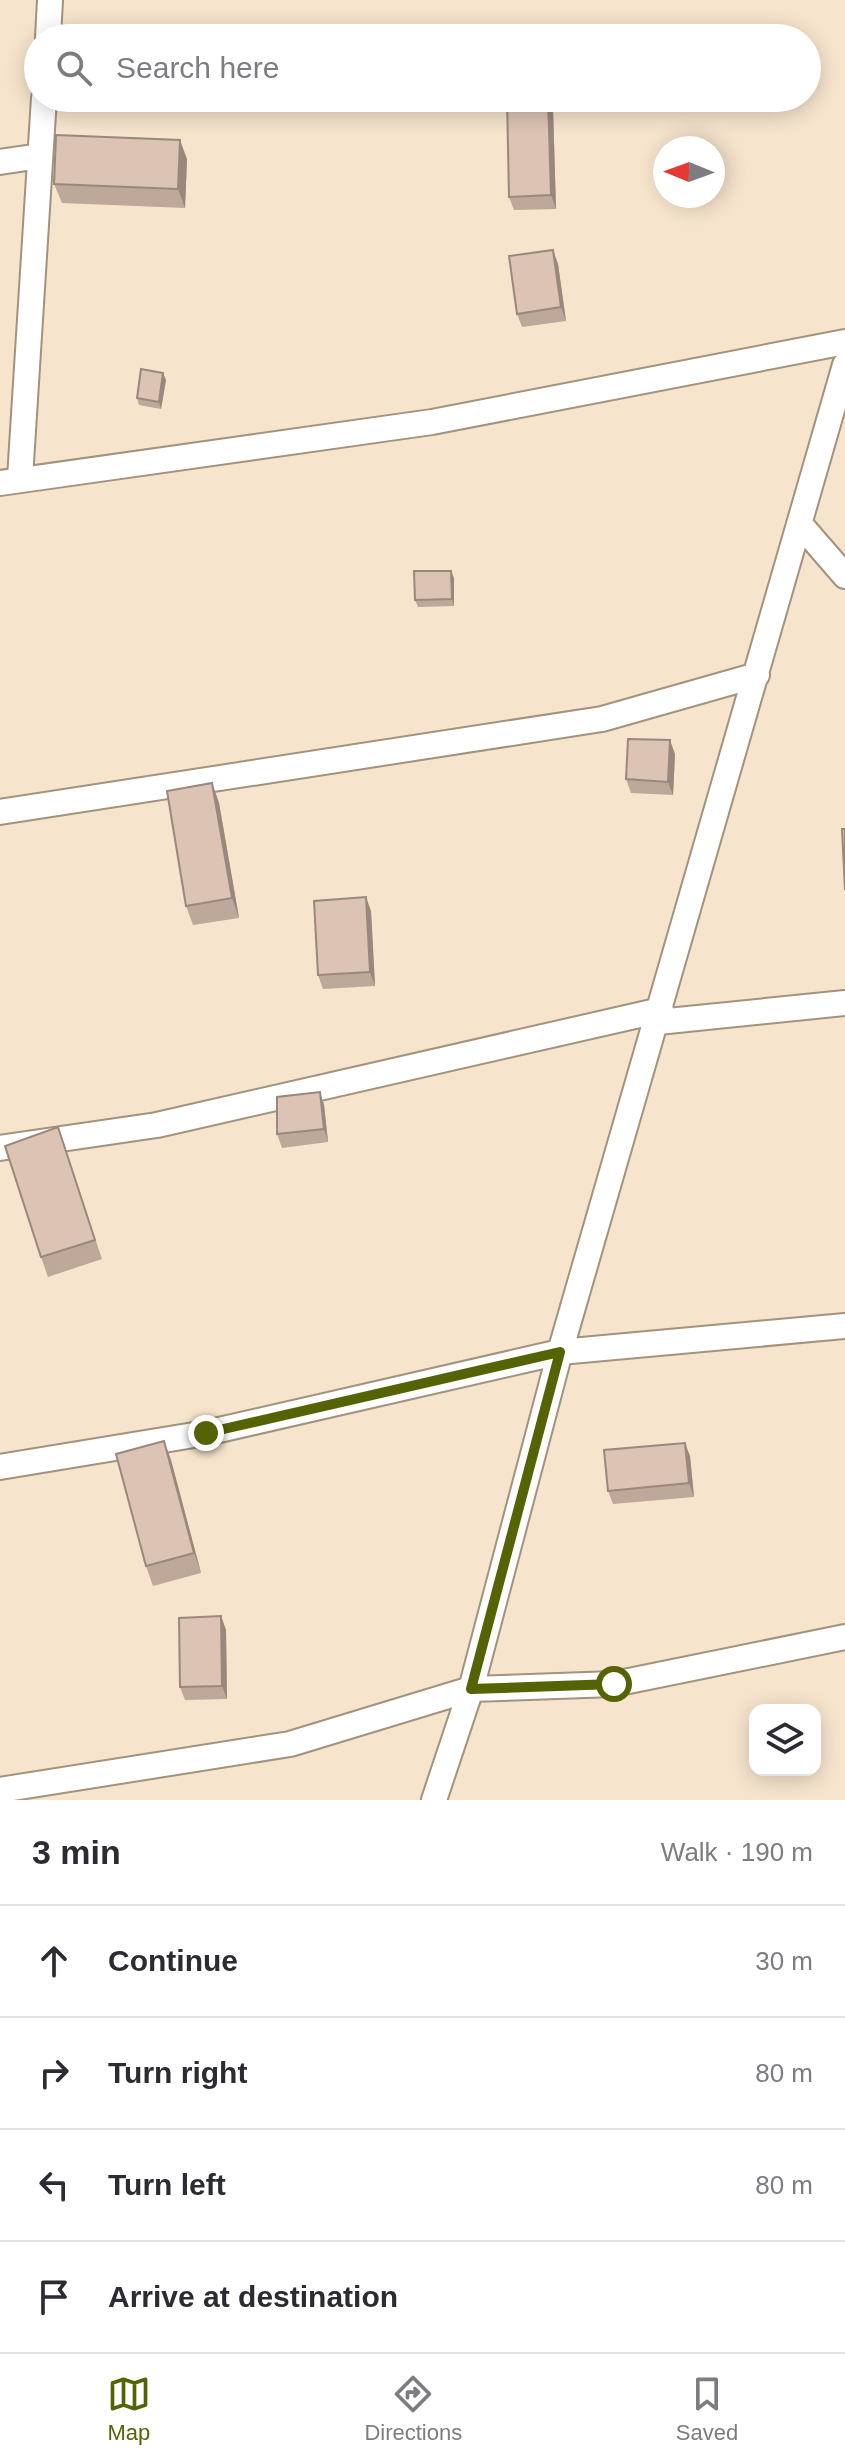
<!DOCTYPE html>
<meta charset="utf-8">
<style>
:root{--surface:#fff;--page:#f7f7f7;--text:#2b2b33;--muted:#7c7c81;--line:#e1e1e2;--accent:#566304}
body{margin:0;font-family:Arial,sans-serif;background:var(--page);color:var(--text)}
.controls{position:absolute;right:24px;bottom:24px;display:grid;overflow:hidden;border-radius:16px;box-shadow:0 4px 20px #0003}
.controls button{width:72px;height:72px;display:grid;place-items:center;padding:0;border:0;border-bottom:2px solid var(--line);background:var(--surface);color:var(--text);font:40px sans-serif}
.compass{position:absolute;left:653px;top:136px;width:72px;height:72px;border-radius:50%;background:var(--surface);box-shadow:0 4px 20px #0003;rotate:271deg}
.stop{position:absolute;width:24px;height:24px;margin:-18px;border:6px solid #566304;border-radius:50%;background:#fff}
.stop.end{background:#566304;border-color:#fff;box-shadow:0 2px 8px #0008}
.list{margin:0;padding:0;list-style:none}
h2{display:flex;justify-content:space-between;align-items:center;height:104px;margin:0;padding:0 32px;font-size:34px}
h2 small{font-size:26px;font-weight:400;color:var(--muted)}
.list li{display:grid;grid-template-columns:52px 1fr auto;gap:24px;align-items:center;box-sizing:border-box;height:112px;padding:0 32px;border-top:2px solid var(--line)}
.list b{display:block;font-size:30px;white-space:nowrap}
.list em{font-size:26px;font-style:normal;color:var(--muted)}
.icon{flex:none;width:44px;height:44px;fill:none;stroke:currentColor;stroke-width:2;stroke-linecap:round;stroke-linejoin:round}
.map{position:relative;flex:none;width:845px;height:1800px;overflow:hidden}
.search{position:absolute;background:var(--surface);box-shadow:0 4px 20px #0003;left:24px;right:24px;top:24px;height:88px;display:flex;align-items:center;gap:20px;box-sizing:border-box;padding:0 28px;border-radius:44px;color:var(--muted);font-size:30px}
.sheet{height:552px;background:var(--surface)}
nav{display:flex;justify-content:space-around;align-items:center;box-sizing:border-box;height:112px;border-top:2px solid var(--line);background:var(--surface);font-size:22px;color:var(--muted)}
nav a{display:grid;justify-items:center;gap:4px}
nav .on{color:var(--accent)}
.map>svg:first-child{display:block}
</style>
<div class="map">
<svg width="845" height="1800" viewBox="0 0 845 1800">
<rect width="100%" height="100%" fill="#f6e4cd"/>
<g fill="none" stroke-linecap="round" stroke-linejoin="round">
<defs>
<path id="minor" d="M48,38L50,0
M0,162L40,156
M20,478L44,98
M0,483L432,422L845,342
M800,524L845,576
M0,812L602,719L757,675
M658,1022L845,1003
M0,1148L157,1125L661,1010
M0,1467L206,1433L560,1352L845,1326
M0,1790L290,1744L471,1689L614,1684L845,1637
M434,1800L471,1689L560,1352L845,365"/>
</defs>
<use href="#minor" stroke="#a3927d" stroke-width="28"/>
<use href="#minor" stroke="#fff" stroke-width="24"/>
</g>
<path fill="#bda89a" d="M553,108L556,209L514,210L509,197Z
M187,159L185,208L62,203L54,184Z
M558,264L566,321L522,327L517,314Z
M166,380L161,409L139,405L137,398Z
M454,578V606L418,607L415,600Z
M675,754L673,795L631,793L626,779Z
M212,783L219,803L239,918L193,925L186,906Z
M371,911L375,986L323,989L318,975Z
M320,1092L324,1105L328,1142L282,1148L277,1134Z
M58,1127L102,1259L48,1277L41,1257Z
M164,1441L171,1460L201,1573L153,1586L146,1566Z
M690,1456L694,1497L613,1504L608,1491Z
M221,1616L226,1630L227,1699L185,1700L180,1687Z"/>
<path fill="#9a887d" d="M548,98H550L553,108L556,209L551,195Z
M180,140L187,159L185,208L178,189Z
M553,250L558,264L566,321L561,307Z
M163,373L166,380L161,409L159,402Z
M451,571L454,578V606L452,599Z
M670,740L675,754L673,795L668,782Z
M212,783L219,803L239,918L232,898Z
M366,897L371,911L375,986L370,972Z
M320,1092L324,1105L328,1142L324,1129Z
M164,1441L171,1460L201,1573L194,1553Z
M685,1443L690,1456L694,1497L689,1483Z
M221,1616L226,1630L227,1699L222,1686Z"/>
<path fill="#dcc3b3" stroke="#9a887d" stroke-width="2" d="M507,98H548L551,195L509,197Z
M56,135L180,140L178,189L54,184Z
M553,250L561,307L517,314L509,256Z
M141,369L163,373L159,402L137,398Z
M414,571H451L452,599L415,600Z
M628,739L670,740L668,782L626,779Z
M212,783L232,898L186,906L167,791Z
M842,829H845V890Z
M366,897L370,972L318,975L314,901Z
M320,1092L324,1129L277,1134V1097Z
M58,1127L95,1240L41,1257L5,1146Z
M164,1441L194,1553L146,1566L116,1454Z
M685,1443L689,1483L608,1491L604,1450Z
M221,1616L222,1686L180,1687L179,1618Z"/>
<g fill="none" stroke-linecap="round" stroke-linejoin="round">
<path stroke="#566304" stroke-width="10" d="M206,1433L560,1352L471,1689L614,1684"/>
</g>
</svg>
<div class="controls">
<button><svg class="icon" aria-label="layers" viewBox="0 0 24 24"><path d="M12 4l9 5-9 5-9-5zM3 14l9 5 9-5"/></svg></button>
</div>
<svg class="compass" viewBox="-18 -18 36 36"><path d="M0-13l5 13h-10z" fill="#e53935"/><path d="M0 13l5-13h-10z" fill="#7c7c81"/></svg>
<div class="stop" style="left:614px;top:1684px"></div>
<div class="stop end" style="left:206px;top:1433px"></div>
<div class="search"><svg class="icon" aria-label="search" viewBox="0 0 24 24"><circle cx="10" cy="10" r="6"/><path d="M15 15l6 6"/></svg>Search here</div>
</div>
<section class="sheet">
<h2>3 min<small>Walk · 190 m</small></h2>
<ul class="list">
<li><svg class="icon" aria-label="ahead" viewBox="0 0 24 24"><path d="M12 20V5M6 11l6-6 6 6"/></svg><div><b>Continue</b></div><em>30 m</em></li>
<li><svg class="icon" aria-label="right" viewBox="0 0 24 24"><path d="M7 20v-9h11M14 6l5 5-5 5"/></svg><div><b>Turn right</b></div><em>80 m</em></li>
<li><svg class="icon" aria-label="left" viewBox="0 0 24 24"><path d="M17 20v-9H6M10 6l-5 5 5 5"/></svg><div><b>Turn left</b></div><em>80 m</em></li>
<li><svg class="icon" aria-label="arrive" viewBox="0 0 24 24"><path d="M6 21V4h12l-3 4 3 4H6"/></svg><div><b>Arrive at destination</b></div></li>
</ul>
</section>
<nav>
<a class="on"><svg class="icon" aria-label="map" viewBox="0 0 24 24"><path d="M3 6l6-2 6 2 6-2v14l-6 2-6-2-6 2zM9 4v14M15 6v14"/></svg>Map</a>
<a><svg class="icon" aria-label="directions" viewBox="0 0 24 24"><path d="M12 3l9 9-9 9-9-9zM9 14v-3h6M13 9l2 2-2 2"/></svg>Directions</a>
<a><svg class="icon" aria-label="saved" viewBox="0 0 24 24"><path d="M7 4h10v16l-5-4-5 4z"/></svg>Saved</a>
</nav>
